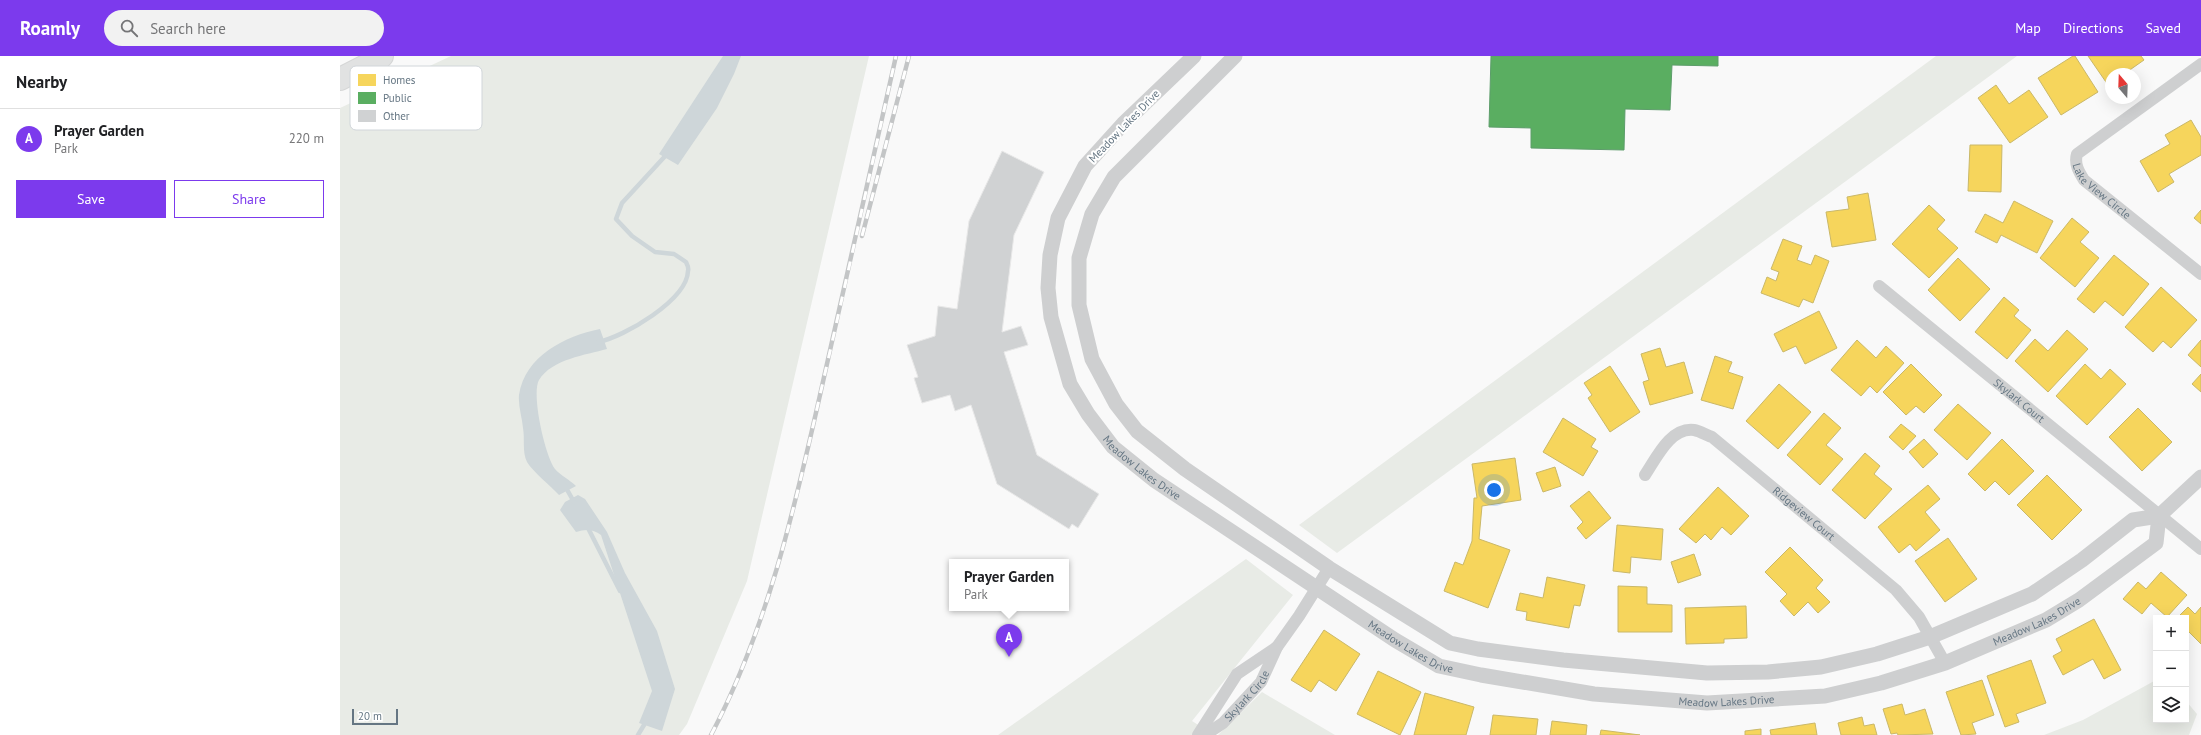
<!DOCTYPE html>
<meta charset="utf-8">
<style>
:root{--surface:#fff;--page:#f2f2f2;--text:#202124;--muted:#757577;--line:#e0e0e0;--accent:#7c3aed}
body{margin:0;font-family:"PT Sans",sans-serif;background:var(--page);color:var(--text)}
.controls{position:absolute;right:12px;bottom:12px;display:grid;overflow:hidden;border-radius:0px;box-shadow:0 4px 16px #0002}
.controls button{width:36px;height:36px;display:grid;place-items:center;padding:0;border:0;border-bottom:1px solid var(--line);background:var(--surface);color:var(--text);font:20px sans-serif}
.compass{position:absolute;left:1765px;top:12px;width:36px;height:36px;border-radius:50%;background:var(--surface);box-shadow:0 4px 16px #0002;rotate:341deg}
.scale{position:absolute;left:12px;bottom:10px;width:46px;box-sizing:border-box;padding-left:4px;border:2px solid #657683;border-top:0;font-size:11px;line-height:14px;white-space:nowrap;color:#657683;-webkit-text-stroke:3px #fff;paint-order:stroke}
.you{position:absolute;left:1154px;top:434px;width:14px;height:14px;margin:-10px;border:3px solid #fff;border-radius:50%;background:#1a73e8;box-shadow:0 0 0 6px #1a73e833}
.badge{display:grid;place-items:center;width:26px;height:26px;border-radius:50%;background:var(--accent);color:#fff;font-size:13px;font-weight:700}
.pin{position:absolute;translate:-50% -33px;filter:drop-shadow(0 1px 2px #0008)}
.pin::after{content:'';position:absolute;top:21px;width:14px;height:12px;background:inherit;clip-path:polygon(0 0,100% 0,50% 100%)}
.popup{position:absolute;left:609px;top:503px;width:120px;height:52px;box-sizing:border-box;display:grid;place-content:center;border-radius:0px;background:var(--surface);filter:drop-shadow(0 1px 3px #0005);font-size:13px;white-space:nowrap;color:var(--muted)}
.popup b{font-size:15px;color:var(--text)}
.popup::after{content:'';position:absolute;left:50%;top:100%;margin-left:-8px;border:8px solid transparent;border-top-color:var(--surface)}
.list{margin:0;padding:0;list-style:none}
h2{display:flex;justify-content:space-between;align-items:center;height:52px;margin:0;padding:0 16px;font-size:17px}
h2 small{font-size:13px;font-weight:400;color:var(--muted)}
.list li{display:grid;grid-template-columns:26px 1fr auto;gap:12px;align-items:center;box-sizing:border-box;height:60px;padding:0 16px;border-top:1px solid var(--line)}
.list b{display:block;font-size:15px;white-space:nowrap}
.list p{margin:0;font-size:13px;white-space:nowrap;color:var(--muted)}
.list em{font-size:13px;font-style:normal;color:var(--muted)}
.actions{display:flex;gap:8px;padding:12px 16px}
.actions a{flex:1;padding:9px 0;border:1px solid var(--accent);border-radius:0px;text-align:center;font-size:14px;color:var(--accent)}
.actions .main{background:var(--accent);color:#fff}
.icon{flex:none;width:22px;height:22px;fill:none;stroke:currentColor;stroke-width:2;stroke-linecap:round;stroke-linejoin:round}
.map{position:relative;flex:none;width:1861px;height:679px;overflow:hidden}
header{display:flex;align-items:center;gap:24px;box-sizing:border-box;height:56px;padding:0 20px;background:var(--accent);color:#fff}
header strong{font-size:19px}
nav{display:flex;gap:22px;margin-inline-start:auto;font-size:14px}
.search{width:280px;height:36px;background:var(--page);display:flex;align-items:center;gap:10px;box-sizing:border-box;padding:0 14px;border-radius:22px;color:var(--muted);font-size:15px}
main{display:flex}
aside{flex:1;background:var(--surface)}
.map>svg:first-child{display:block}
</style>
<header>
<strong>Roamly</strong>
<div class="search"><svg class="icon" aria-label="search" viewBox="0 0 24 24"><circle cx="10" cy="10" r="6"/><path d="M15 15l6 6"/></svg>Search here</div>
<nav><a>Map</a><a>Directions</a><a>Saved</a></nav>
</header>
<main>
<aside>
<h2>Nearby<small></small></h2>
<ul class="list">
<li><span class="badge">A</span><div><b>Prayer Garden</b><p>Park</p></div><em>220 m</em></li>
</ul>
<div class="actions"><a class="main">Save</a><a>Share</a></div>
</aside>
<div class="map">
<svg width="1861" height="679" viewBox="0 0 1861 679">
<rect width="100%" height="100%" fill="#f9f9f9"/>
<path fill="#e8ebe6" d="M111,0H529L407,525L347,668L339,679H0V52Z
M1596,0H1677L997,497L959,469Z
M906,503L953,539L852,665L874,679H658Z
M1816,624V664H1846V645L1857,658L1849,679H1704L1743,664Z
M922,636L995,679H878Z"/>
<path fill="#ced6d9" d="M383,0H401L394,18L377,52L338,109L319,98Z
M260,273L267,293C246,299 212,303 199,324C191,338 205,400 215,413C220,419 230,424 236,430L219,439C211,430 193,416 187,406C182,396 185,383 183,372C182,361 178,350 179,339C185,300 225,280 260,273Z
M238,439L245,443L267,476L285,517L317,575L335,633L322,675L299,667L312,635L261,479C253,473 246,473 236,476L220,454L225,446Z"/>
<path fill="#f6d55c" stroke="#cab868" d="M1733,0H1735L1758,36L1721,59L1698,22Z
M1748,0H1801L1804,4L1784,18H1771V27L1768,29Z
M1656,29L1669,48L1689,34L1708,61L1670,87L1638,42Z
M1851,64L1861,81V99L1829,118L1834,126L1818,136L1800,105L1830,88L1825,79Z
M1630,89H1662L1661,136L1628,135Z
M1528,137L1536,184L1492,191L1486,156L1509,153L1507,141Z
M1674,145L1713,165L1697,197L1661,179L1657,187L1635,176L1645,158L1663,167Z
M1589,149L1605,164L1597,173L1618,192L1589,222L1552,188Z
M1861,154V168L1854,162Z
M1732,162L1749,176L1740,186L1759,202L1735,231L1700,202Z
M1443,183L1462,190L1457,204L1471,209L1475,199L1489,205L1473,247L1463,243L1459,251L1421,237L1427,221L1436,225L1439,216L1431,213Z
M1774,199L1809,228L1783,260L1765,245L1754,257L1737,243Z
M1618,202L1650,233L1620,265L1588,234Z
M1821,231L1857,264L1831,292L1823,285L1813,296L1785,271Z
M1664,241L1679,254L1674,260L1691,274L1667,303L1635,276Z
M1479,255L1497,292L1465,308L1456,290L1443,296L1434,278Z
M1727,274L1748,293L1708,336L1675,305L1695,283L1708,295Z
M1517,284L1536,302L1546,290L1564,307L1537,337L1530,330L1521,340L1491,314Z
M1861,284V311L1848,299Z
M1320,292L1326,311L1344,306L1353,337L1310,349L1303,326L1309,324L1301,298Z
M1375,300L1392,306L1388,316L1403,321L1393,353L1361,344Z
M1571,308L1602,339L1584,357L1576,350L1566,359L1543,336Z
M1745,308L1761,323L1770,313L1786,328L1747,369L1716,340Z
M1270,310L1300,356L1270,376L1248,342L1252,339L1244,327Z
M1861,318V336L1852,328Z
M1439,328L1471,356L1438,393L1406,365Z
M1618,348L1651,377L1627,404L1594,374Z
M1798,352L1832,386L1802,415L1769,381Z
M1484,357L1501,372L1486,389L1503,403L1480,429L1447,399Z
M1223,362L1256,383L1251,391L1258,395L1243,420L1203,396Z
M1561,368L1576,380L1563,394L1549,381Z
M1584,383L1598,398L1583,412L1569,396Z
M1662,383L1694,415L1669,439L1655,425L1645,435L1628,418Z
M1525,397L1540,410L1534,418L1552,433L1525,463L1492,434Z
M1175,402L1181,444L1142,450L1139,483L1170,494L1148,552L1104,535L1115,506L1123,509L1132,485L1134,442H1137L1132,408Z
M1215,411L1221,430L1203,436L1196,417Z
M1707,419L1742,454L1712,484L1677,449Z
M1588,429L1600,443L1585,456L1600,474L1576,495L1570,488L1559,497L1538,471Z
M1378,431L1409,460L1391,479L1382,471L1371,484L1365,478L1356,487L1339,473Z
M1249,435L1271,462L1246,483L1237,472L1243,466L1230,450Z
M1277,469L1323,473L1321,504L1291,501L1290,517L1273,515Z
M1608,482L1637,523L1605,546L1575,505Z
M1450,491L1483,524L1476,532L1490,546L1478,557L1468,546L1454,560L1440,545L1447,538L1425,516Z
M1354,498L1361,519L1338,527L1331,506Z
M1821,516L1847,539L1827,561L1811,547L1802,558L1783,543L1798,526L1806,533Z
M1207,521L1245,529L1240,550L1234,549L1229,572L1186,564L1187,556L1176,554L1180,537L1203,542Z
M1278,530L1307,531V548L1332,549V576H1278Z
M1406,550L1407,582L1384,583V587L1346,588L1345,552Z
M1848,551L1855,558L1861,551V588L1846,573V562H1837Z
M1754,563L1781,614L1764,623L1753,603L1723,619L1713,600L1722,595L1716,583Z
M984,574L1020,598L996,635L979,624L971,636L951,624Z
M1691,604L1706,647L1676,658L1679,666L1665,671L1647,620Z
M1038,615L1081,636L1060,679L1017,658Z
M1642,624L1654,659L1632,667L1636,678L1621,679L1606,636Z
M1085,637L1134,651L1126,679H1074Z
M1562,648L1565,659L1585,653L1593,678L1558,679L1557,677L1551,678L1543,653Z
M1153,659L1198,663L1196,679H1150Z
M1522,661L1524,670L1534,668L1537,679H1501L1498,667Z
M1212,665L1247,669L1246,679H1210Z
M1475,667L1477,679H1431L1430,674Z
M1421,673V679H1405V675Z
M1261,674L1300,679H1260Z"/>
<path fill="#5aae61" stroke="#5d9d6b" d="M1151,0H1378V10L1332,9L1330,54L1285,53L1284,94L1191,92V72L1149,71Z"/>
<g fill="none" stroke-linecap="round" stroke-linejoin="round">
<path stroke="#ced6d9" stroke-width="4.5" d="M258,286C284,281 347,244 348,215C349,212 347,208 346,206L334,198L315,196L292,180L276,163L282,147L328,97
M225,430L234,446
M247,470L280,535
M298,679L307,664"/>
</g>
<path fill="#d0d2d3" stroke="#e8e8e8" d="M662,95L704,116L674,179L662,276L681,270L688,289L664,296L697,399L759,438L738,472L732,468L729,473L657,428L631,349L615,355L610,339L582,347L574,322L578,321L567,289L595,280L598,250L617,253L629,165Z"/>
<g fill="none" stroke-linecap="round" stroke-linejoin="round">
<defs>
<path id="motorway" d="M0,23L39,3L42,0"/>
</defs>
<use href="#motorway" stroke="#d5d6d6" stroke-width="24"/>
<g stroke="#cecfd0" stroke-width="12">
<path id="s1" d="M1861,8L1737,98C1734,108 1739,116 1744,124L1861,218"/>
<path id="s2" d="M1539,230L1861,493"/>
<path id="s3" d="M1305,419C1316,403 1330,371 1354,374C1360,375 1366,379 1372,381L1556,534L1579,561L1605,607"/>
<path d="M858,679L897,618L937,591"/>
<path id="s4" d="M865,679L883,667L921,626L937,591L959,560L989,512"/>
</g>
<g stroke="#cecfd0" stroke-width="15">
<path id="s5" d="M854,0L783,68L745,110L718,162L710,199L708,232L711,261L730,328L748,358L773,391L814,424L1055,584L1099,610L1141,619L1254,638L1367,647L1485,640L1541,627L1605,607L1706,564L1739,544L1816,487L1819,460"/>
<path d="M895,0L774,121L752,158L739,202V249L752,303L776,348L797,375L845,413L989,512L1110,587L1138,593L1223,604L1367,617L1428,616L1481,611L1537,598L1590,581L1692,538L1742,504L1793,464L1819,460L1861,421"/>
</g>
<use href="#motorway" stroke="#e1e2e2" stroke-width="22"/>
<defs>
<path id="rail" d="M522,180L569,0
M371,679C427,573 454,455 480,339C506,226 531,113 556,0"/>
</defs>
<use href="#rail" stroke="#c3c5c6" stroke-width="4.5"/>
<use href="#rail" stroke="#fff" stroke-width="3" stroke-dasharray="9" stroke-linecap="butt"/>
</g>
<g text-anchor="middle" stroke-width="4" stroke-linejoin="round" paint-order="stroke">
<g font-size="11" fill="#657683" stroke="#fff">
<text transform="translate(784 70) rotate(-46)" y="4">Meadow Lakes Drive</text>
<text dy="4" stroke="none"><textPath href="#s1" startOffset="201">Lake View Circle</textPath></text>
<text dy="4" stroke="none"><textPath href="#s2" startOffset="181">Skylark Court</textPath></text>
<text dy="4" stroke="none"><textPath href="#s5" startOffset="495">Meadow Lakes Drive</textPath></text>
<text dy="4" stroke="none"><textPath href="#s3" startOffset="209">Ridgeview Court</textPath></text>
<text dy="4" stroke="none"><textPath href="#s5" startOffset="1467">Meadow Lakes Drive</textPath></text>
<text dy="4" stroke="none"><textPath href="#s5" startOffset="819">Meadow Lakes Drive</textPath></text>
<text dy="4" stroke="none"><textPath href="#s4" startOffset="58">Skylark Circle</textPath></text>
<text dy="4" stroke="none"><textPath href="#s5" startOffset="1143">Meadow Lakes Drive</textPath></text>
</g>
</g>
<rect x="10" y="10" width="132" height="64" rx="6" fill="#fff" stroke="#d1d6da" stroke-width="1"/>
<rect x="18" y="18" width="18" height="12" fill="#f6d55c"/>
<rect x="18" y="36" width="18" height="12" fill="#5aae61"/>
<rect x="18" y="54" width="18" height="12" fill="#d0d2d3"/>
<g font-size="11" fill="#657683">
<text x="43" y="28">Homes</text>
<text x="43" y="46">Public</text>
<text x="43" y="64">Other</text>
</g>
</svg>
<div class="controls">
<button>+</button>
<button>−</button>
<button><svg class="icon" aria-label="layers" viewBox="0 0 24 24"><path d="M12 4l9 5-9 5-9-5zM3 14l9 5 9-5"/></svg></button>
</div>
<svg class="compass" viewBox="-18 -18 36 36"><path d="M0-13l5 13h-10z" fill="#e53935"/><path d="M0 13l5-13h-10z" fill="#757577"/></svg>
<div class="scale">20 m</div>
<div class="you"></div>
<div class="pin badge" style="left:669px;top:601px">A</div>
<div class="popup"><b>Prayer Garden</b>Park</div>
</div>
</main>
